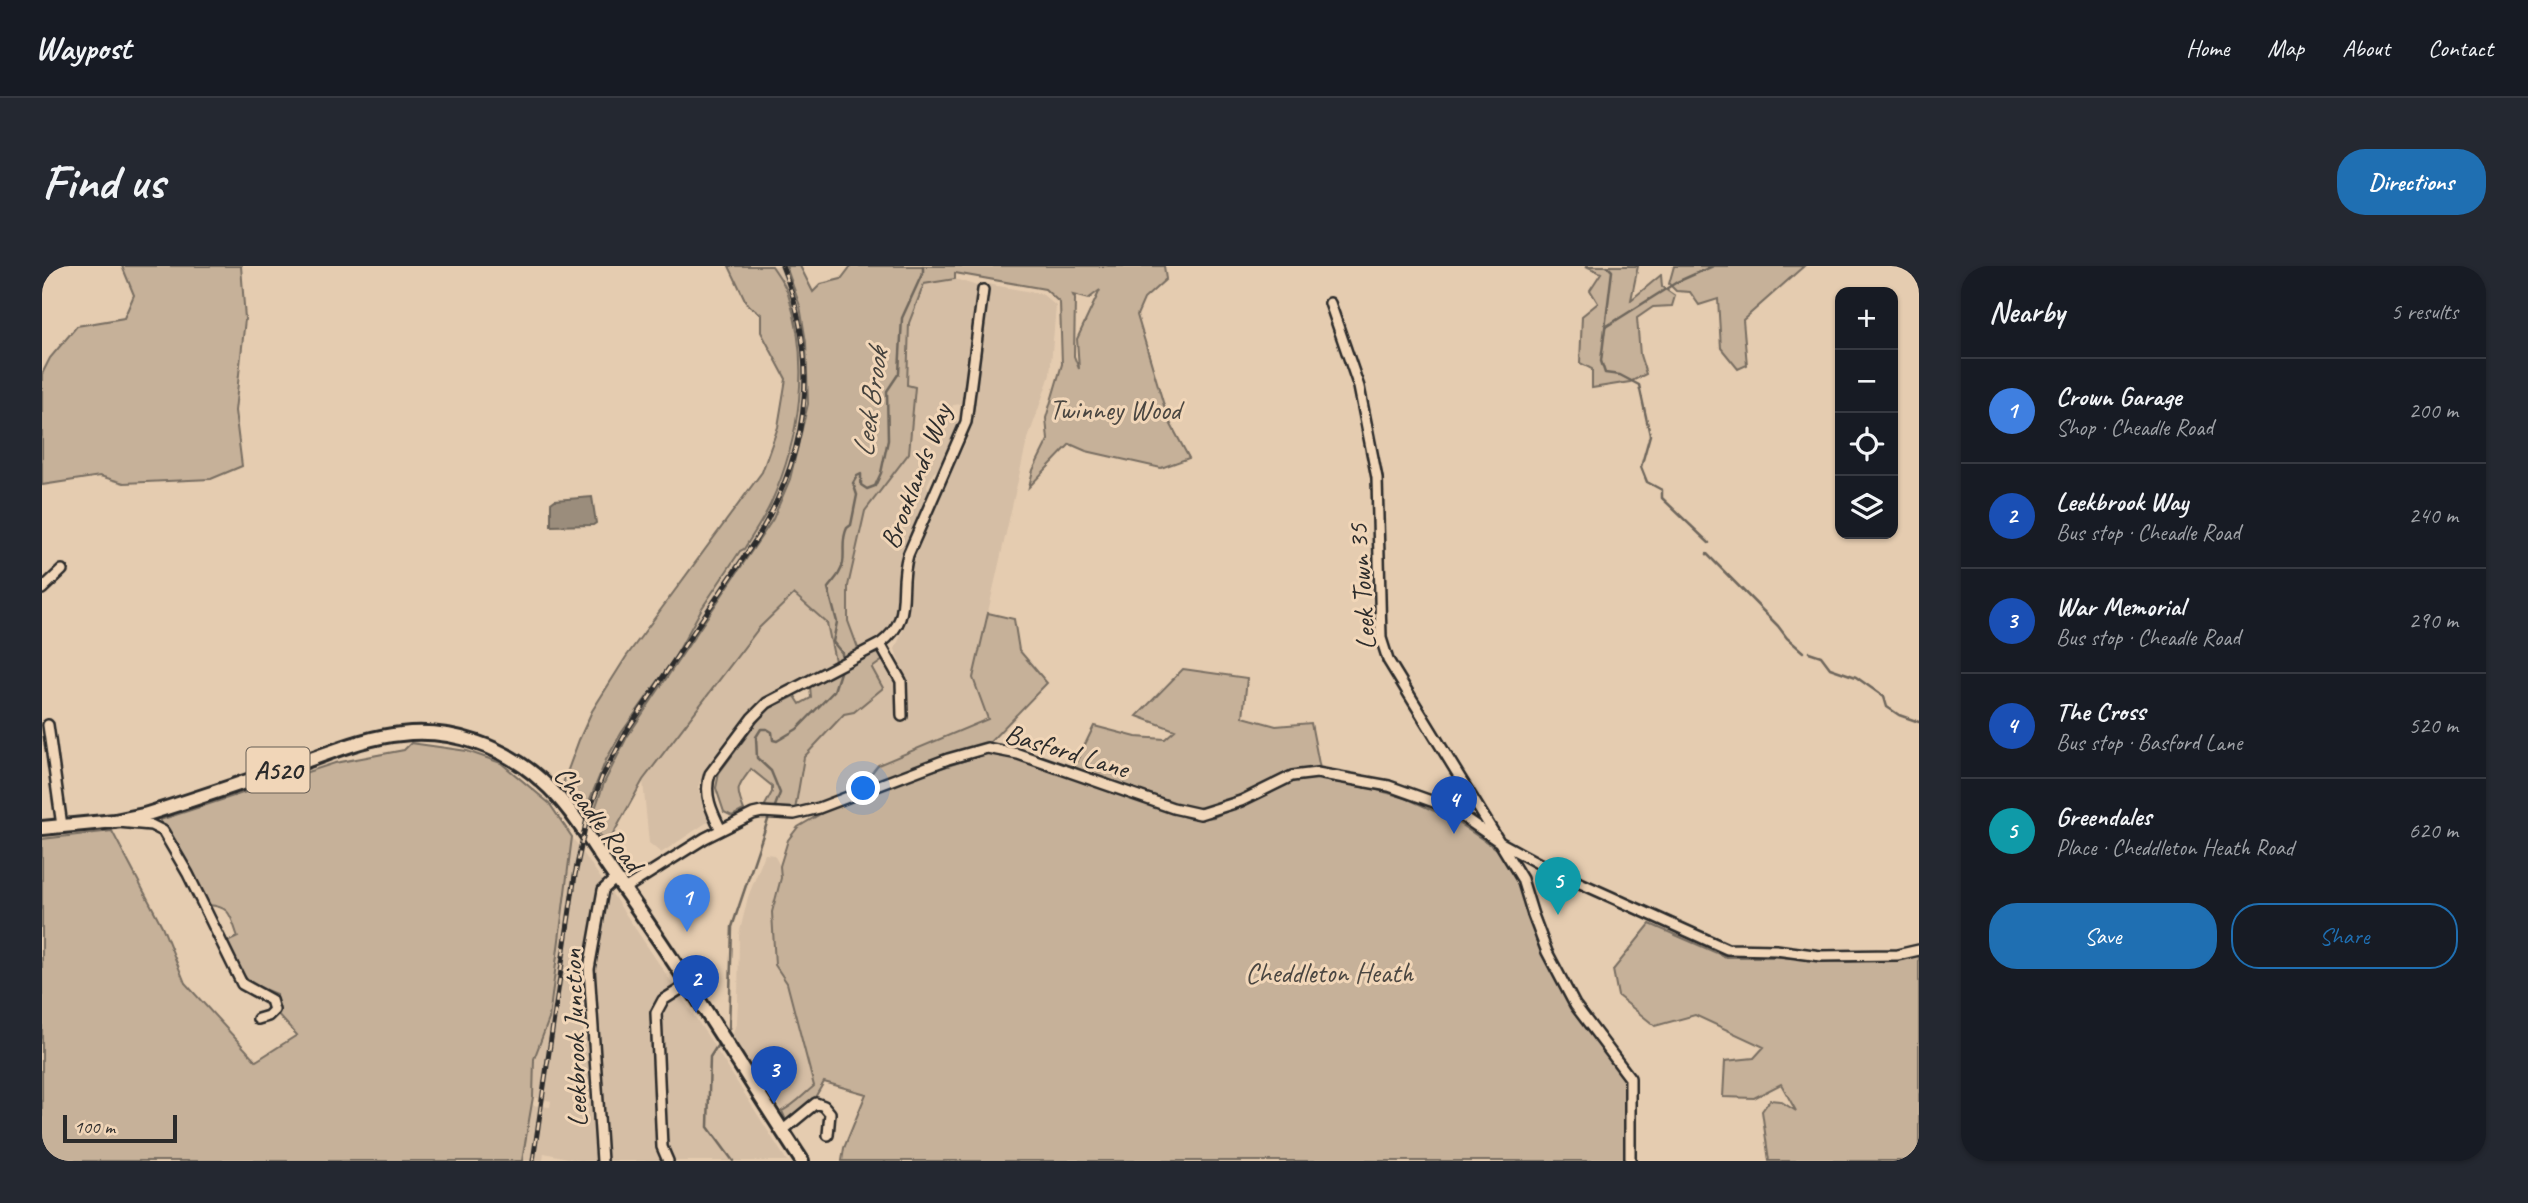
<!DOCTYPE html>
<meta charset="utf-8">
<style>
:root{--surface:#171b24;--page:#242831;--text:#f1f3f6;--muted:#9ea1a6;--line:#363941;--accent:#1f6fb2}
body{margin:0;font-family:Caveat,sans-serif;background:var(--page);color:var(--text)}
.controls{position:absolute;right:21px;top:21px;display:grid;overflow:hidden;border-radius:14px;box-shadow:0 2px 5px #0004}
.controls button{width:63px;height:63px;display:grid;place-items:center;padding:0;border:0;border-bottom:2px solid var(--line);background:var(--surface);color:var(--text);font:35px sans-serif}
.scale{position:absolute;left:21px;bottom:18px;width:114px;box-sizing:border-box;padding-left:7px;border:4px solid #2b2b2b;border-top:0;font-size:19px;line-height:24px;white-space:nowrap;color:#2b2b2b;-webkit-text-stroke:5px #f1d6b8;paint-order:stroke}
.you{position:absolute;left:822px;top:523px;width:24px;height:24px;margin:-18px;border:5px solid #fff;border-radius:50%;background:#1a73e8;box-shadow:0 0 0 10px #1a73e833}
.badge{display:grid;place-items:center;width:46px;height:46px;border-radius:50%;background:var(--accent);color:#fff;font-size:23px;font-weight:700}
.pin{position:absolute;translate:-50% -58px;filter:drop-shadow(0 2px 4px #0008)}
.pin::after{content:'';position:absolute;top:37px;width:24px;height:21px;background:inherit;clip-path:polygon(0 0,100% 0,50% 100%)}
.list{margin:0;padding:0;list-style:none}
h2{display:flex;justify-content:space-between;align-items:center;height:91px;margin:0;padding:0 28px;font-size:30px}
h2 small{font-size:23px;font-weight:400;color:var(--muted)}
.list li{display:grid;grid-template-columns:46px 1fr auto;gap:21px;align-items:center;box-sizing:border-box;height:105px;padding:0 28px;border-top:2px solid var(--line)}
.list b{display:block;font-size:26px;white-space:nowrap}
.list p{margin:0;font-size:23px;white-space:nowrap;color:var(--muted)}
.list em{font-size:23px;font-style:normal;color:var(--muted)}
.actions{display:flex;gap:14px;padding:21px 28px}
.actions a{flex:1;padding:16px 0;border:2px solid var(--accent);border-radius:28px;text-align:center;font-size:24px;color:var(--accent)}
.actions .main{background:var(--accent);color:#fff}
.icon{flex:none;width:38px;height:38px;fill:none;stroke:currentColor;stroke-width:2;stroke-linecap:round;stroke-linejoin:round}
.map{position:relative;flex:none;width:1877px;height:895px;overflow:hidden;border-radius:28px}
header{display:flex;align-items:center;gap:42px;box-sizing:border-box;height:98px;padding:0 35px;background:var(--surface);border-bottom:2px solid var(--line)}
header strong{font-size:33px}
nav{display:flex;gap:38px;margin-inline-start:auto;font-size:24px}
.intro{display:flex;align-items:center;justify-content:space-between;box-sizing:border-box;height:168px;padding:0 42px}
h1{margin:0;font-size:49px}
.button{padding:18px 32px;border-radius:28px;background:var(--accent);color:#fff;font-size:24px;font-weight:700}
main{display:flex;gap:42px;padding:0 42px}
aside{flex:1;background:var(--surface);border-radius:28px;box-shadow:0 2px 5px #0004}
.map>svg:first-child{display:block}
</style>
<header>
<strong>Waypost</strong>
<nav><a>Home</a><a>Map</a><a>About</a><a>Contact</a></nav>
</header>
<div class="intro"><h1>Find us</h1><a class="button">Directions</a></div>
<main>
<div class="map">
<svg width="1877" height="895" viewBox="0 0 1877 895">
<rect width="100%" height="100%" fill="#e5ccb0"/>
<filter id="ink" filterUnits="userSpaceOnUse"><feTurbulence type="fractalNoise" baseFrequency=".0143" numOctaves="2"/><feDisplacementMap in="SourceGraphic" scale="14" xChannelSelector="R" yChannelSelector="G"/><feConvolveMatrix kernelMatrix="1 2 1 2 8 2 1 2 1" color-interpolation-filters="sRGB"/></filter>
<g filter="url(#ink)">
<path fill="#d5bea5" d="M696,0H758L777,38L753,328L785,357L793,395L719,434L664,502L656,521L667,555L619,587L607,577L601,515L566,574H562L520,520L537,474L550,445L595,376L720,206L736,161L744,113V90Z
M913,13L938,21L925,130L920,138L911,139L908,149L915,155L917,161L895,204L891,207L885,219L886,224L858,291L853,348L841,369L817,385L806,355V320L823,245L867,187L865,119L867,56L882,18Z
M945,18L1000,28L1014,40L1008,109L984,179L931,412L946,453L836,499L817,523L774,540L753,544L762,491L802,447L812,446L822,436L830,401L841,394L851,408L856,428L855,453H866V422L853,383L862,362L868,330L870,299L901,223L925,174L934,126L931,125L932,110Z
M521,566L530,571L560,614L554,644L548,696L568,625L667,772L745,895H540L502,887L501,895H480L489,839L508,841L509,835L491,831L495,731Z
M723,588L732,589L738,600L739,612L730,646L733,699L745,717L772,820L757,832L754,838L740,845L690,770L695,755L696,735L697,669L706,631Z"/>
<path fill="#c6b199" stroke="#786e62" stroke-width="2" fill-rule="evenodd" d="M80,0H199L203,53L193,145L200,200L169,213L82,217L58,210L0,219V108L8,92L35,60L82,52L92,29Z
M687,0H730C736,9 743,18 746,28C769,97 758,172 729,237C722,253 711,268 702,283L698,285L660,342L633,391L580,466L564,494L542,548L520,520L537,474L550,445L584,391L720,206L736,161L744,113L719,66V48L705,38Z
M744,0H758L771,26L779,18L799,13L809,0H1122L1124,13L1102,33L1095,49L1126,153L1147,192L1119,202L1044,185L1028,178L987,221L991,204L1006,174L1004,152L1020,98L1018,37L1003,23L913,7V13L882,18L867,57L865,119L873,121L867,187L823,245L806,320V355L817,385L793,395L785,357L752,328L717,362L601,514L569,572L562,574L548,557L562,517L585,471L731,253L748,213L766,138L764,76L758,40ZM1058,24L1035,73L1037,103L1032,90L1033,33L1031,29L1046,33Z
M1544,0H1596L1589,34L1619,9L1620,21L1633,30L1630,40L1611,41L1595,52L1598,89L1604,108L1588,116L1550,122V103L1538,97L1540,50L1556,37L1548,24L1559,7Z
M1632,0H1762L1701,54L1705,99L1696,103L1679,82L1676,33L1657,39L1648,26L1634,25L1627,18Z
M946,347L972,353L977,384L1005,417L948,476L817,523L836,499L946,453L931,412Z
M837,387L841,389V394L830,402L841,422L812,446L802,448L762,491L753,544L721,543L730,526V520L709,503C695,522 693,522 702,544L690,550L682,546L674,522L677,507L724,444L753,430L758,438L769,432L768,420C791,409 812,392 837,387Z
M1141,403L1205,412L1201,451L1234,460L1269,457L1278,503L1255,505L1171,542C1134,547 1069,515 1032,501L1052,460L1094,471L1123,473L1133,464L1095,450Z
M369,477L425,485L459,497L507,537L530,571L507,753L492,793L491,831L480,895H0V573L70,565L120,660L143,717L214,795L255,769L232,744L234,728C199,715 199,708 183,677L196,671C188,650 190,641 166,639L118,554L293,497L362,484Z
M946,487L979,492L1146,552L1159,553L1172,551L1251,514L1273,512L1303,515L1364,532L1410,553L1455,583L1476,614L1501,685L1531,744L1585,814L1584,895H800L802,882L824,828L782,816L768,840L745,857L740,845C753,839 760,830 772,820L745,717L733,699L730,646L739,612L738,600L746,574L756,561L787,543L847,519Z
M1608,658L1684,691H1739L1801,696L1846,694L1877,688V895H1727L1720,845L1728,834L1738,835L1754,845L1739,818L1712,832L1681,831L1683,795L1712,792L1722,781L1653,749L1613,760L1576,730L1571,704Z"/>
<path fill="#9b8d7b" stroke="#6e665b" stroke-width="2" d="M550,231L554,257L551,259L509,260V237L513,234Z"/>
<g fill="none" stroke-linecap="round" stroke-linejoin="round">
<path stroke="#6e665b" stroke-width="2.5" d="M1565,0L1570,5L1559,95L1563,107L1578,109L1597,119L1608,169L1599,201L1605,216L1620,224V232L1667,277
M1565,60L1635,16L1671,0
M1665,288L1736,360L1745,372L1761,386
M1767,386L1779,390L1788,402L1814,411L1842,431L1845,441L1857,449L1877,456
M800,394V387L791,376L795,356L786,322C792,314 799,308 801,297C803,285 799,274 805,262L809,259L815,229L811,217L815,210L819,208V219L825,223L833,220L839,207L846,174L845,125L857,107L860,52L881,6V0
M732,543L738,527L729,505L715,492L714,471L719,463H725L730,466L731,474L735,475L755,463L792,425L800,400
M683,768L687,763L690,661L728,548
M677,777L668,791L666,861L691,895"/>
<defs>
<path id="minor" d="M1288,37L1317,121L1335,212L1339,372L1346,394L1480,613L1491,649L1505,686L1533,739L1588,812V895
M0,323L20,304
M838,378L859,415L860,450
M6,459L20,560
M76,556L109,559L121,565L146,608L200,718L229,734L232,744L226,750L216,753
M679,564C670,546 661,528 668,508L710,452L725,437L838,378C873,352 855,325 866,289L924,156L941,24
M582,623L663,572L711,548L720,546L752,548L777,542L906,493L945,482L976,488L1131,542L1158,548L1199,535L1250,510L1275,507L1347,520L1392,536L1417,548L1459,577L1507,603L1685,683L1734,684L1779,690L1855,689L1877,684
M740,865L774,837L782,840L788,847L786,869
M560,895L547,703L561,624L574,612
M626,895L620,881L614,747L621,734L645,719"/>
<path id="highway" d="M0,562L73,555L102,549C154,533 206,515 258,497C290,486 324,471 359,468C410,462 463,481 500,515C529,540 549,577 571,608C638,700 697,799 760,895"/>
</defs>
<use href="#minor" stroke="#2b2b2b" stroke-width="14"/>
<use href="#highway" stroke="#2b2b2b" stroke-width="18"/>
<use href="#minor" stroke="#f1d6b8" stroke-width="9"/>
<use href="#highway" stroke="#f1d6b8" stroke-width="12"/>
<defs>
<path id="rail" d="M491,895L533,609L545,552L560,511L586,463L715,272C767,185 779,95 740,0"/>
</defs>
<use href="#rail" stroke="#2b2b2b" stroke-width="5"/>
<use href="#rail" stroke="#f1d6b8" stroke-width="2.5" stroke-dasharray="8" stroke-linecap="butt"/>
</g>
</g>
<g text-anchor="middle" stroke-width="6" stroke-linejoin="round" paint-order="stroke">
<rect fill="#f1d6b8" stroke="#665e55" stroke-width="2" x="204.5" y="481.5" width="63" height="45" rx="5"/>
<g font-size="26" font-weight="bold" fill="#2b2b2b">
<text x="236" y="513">A520</text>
</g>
<g font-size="28" fill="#4a4641" stroke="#f1d6b8">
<text x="1073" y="153">Twinney Wood</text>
<text x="1287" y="716">Cheddleton Heath</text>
</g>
<g font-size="28" fill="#2b2b2b" stroke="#f1d6b8">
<text transform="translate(873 210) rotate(-69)" y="10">Brooklands Way</text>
<text transform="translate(1319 321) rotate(-94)" y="10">Leek Town 35</text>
<text transform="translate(1025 484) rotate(17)" y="10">Basford Lane</text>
<text transform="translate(557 552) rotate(52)" y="10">Cheadle Road</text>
<text transform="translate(532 772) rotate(-92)" y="10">Leekbrook Junction</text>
</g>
<g font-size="30" font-style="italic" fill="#47443f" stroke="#f1d6b8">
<text transform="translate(828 137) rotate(-82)" y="10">Leek Brook</text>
</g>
</g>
</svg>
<div class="controls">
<button>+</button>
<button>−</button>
<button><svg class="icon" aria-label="locate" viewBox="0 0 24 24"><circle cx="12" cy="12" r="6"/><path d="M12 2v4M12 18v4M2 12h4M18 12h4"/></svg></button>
<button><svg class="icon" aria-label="layers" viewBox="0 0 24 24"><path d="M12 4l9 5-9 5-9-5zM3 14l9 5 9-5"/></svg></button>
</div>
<div class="scale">100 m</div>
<div class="you"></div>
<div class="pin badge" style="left:645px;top:666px;background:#3f7fe0">1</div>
<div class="pin badge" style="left:654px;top:747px;background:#1a4fb4">2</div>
<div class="pin badge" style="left:732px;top:838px;background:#1a4fb4">3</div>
<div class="pin badge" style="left:1412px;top:568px;background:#1a4fb4">4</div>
<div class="pin badge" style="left:1516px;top:649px;background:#0f9aa8">5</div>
</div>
<aside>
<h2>Nearby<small>5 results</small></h2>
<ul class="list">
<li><span class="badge" style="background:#3f7fe0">1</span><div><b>Crown Garage</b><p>Shop · Cheadle Road</p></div><em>200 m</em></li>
<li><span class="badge" style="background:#1a4fb4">2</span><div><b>Leekbrook Way</b><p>Bus stop · Cheadle Road</p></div><em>240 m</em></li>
<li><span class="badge" style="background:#1a4fb4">3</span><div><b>War Memorial</b><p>Bus stop · Cheadle Road</p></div><em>290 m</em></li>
<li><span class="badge" style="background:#1a4fb4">4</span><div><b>The Cross</b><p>Bus stop · Basford Lane</p></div><em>520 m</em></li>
<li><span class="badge" style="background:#0f9aa8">5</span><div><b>Greendales</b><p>Place · Cheddleton Heath Road</p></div><em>620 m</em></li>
</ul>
<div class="actions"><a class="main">Save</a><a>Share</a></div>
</aside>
</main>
